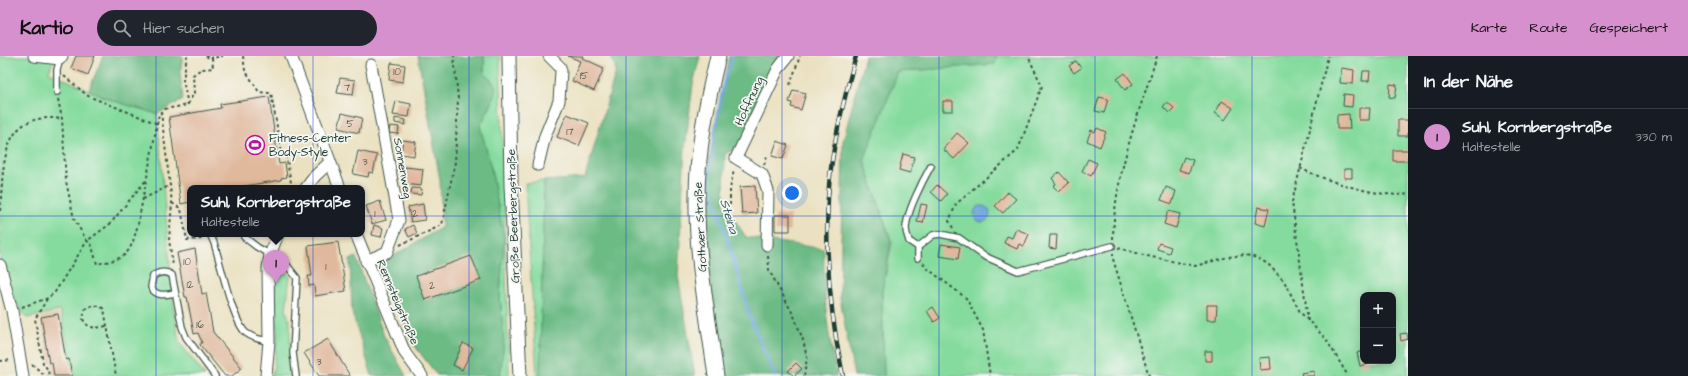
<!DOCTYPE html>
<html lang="de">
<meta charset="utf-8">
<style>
:root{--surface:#171b24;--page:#20242c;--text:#f1f3f6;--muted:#9ea1a6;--line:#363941;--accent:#d690ce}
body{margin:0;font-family:"Architects Daughter",sans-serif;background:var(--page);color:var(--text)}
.controls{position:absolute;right:12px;bottom:12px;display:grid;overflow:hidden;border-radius:8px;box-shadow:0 2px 10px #0003}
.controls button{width:36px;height:36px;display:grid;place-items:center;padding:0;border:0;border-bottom:1px solid var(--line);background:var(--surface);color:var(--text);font:20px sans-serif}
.you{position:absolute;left:792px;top:137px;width:14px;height:14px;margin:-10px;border:3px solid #fff;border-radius:50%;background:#1a73e8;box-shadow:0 0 0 6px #1a73e833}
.badge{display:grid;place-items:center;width:26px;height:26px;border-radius:50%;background:var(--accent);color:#111;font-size:13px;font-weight:700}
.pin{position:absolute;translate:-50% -33px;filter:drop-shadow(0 1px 2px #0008)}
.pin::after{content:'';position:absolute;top:21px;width:14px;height:12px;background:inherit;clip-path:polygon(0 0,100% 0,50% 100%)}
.popup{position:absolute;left:187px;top:129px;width:178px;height:52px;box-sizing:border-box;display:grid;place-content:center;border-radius:8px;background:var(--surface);filter:drop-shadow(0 1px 3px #0005);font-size:13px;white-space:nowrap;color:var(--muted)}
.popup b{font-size:15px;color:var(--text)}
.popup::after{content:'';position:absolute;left:50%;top:100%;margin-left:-8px;border:8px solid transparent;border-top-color:var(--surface)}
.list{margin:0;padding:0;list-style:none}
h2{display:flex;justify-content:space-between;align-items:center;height:52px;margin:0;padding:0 16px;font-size:17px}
h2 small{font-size:13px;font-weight:400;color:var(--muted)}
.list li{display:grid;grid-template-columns:26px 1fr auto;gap:12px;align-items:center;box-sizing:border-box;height:56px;padding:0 16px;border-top:1px solid var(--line)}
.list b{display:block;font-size:15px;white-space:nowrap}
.list p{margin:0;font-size:13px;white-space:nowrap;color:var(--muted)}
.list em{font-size:13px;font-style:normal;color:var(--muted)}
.icon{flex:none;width:22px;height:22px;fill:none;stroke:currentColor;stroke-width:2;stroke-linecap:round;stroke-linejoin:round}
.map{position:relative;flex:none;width:1408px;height:320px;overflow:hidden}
header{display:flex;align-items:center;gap:24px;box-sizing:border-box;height:56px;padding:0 20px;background:var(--accent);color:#111}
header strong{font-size:19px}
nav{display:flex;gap:22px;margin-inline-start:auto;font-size:14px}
.search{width:280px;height:36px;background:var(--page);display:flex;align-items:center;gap:10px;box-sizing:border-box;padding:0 14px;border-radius:22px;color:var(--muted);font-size:15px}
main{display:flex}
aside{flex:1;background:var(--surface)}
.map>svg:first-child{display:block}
</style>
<header>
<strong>Kartio</strong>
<div class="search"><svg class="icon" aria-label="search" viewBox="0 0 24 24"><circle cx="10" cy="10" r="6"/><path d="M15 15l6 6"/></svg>Hier suchen</div>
<nav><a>Karte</a><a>Route</a><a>Gespeichert</a></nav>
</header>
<main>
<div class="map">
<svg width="1408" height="320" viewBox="0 0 1408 320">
<rect width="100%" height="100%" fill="#f6f6f2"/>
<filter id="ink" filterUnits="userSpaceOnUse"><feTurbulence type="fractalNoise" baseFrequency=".025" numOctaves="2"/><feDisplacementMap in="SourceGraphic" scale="8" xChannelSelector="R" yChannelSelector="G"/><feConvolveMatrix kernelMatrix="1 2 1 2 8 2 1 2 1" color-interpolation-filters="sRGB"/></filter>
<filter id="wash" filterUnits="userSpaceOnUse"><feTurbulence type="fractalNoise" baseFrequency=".012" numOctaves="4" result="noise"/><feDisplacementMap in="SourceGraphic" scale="16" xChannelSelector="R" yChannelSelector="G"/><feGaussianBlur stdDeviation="0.9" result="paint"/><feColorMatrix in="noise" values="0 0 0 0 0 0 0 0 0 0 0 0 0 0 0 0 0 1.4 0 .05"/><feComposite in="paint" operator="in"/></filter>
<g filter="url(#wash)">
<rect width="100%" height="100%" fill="#ebe1c0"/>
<path fill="#85db9e" stroke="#528c69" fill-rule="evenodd" d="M0,0H55L49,16L111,44L157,58L174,255L179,286L205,320H75L60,255L27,262L0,225Z
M484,0H500L509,320H500L504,286L500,241L504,182L491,112L480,70L492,47L484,16Z
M996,0H1408V320H884L882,235L892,187L864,104L898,16L995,8ZM1363,239H1393V305H1363Z
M544,125L540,320H537L525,127Z
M278,209L282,210L290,220L286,254L290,267V307L293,320H272C275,305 277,289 277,274C277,252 273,230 278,209Z"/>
<path fill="#6cbb85" stroke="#467c5c" d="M103,0H183L180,17L183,44L157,58L111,44L89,34Z
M418,0H484V16L496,30L492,47L480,70L491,112L504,182L500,241L504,286L500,320L437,319L414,289L379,209L442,171L440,124Z
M611,0H700L693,28L685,92L678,220L695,320H540L544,125L585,122L616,15Z
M729,0H784L742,90L725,98L724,148L746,181L824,193C823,235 827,279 837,320H724L709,220L706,119Z
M865,0H996L995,8L898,16L864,104L891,185L882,235L884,320H854L840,242L843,85Z
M356,201L384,280L406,320H372L352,256L350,204Z"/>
<path fill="#73a8e0" stroke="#49728a" d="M974 158a8 8 0 1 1 16 0a8 8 0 1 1-16 0Z"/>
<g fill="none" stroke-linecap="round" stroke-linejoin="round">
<path stroke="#73a8e0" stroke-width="3" d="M733,0L724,25L713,87L709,127L727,181L750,261L775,320"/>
</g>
<g id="blocks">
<path fill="#e0b89c" d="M76,0H95L88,19L71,12Z
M568,0H583L582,2L604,12L594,35L572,25L580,5Z
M1076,5L1081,12L1074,17L1069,10Z
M391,7L405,9L403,26L389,24Z
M1341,12L1354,14L1353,28L1340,27Z
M1363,15H1370L1369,25H1362Z
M1125,17L1133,28L1125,34L1117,23Z
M340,22L355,24L353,39L337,37Z
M1390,28L1397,29L1395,42L1389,41Z
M793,34L806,37L801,54L791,51L792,47L789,46Z
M1344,38L1353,39L1352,51L1343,50Z
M269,41L279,108L285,107L287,121L281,122V124L232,132H190V146L181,148L169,61L221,52L220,48Z
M1099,41L1108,43L1104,57L1095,55Z
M396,45L411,48L409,61L393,59Z
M943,45H953V55H943Z
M1222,45L1233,52L1225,64L1215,57Z
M1167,46L1174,52L1169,57L1163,51Z
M1359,52H1370L1369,64H1359Z
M342,57L362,62L359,77L338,72Z
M567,58L589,67L579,90L557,81Z
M1349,58L1350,73H1337V59Z
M395,62L406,64L405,69L395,67Z
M1398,64H1408V80H1398Z
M390,70L399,71L398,78L389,77Z
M1097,72L1106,76L1100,91L1087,85L1091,74L1095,76Z
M957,77L969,87L954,103L943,93Z
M403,84L416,86L414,100L401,98Z
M777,85L788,89L783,103L772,100Z
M1393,94H1408V105H1393Z
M358,95L377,99L373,117L369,116L368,121L353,118Z
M903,98L914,101L910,117L899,114Z
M1184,101L1193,104L1189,117L1179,114Z
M1088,103L1097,107L1091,120L1082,115Z
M405,111L423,113L421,130L404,128Z
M1344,113H1352V122H1344Z
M1059,116L1069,127L1059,136L1053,130L1056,128L1052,122Z
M937,129L947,138L941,145L931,136Z
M755,130L757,157L742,158L740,131Z
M1166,131L1176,135L1172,148L1161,144Z
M412,132L422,133L421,139L411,138Z
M1008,136L1016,143L1003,157L995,150Z
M380,145L386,164L372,168L366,150Z
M423,148L425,164L411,166L408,151Z
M921,148L927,149L923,167L917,166Z
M1258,151L1269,153L1265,170L1255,167Z
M1168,155L1180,158L1176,172L1164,168Z
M775,159H790V175H775Z
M374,169L383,172L381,181L372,179Z
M413,169L417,177L409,181L405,173Z
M1016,173L1029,178L1024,190L1019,188L1017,193L1004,187L1007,180L1012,182Z
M1050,179H1057L1056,193L1049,192Z
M338,186L346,235L315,240L314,229L309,230L308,220H312L308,190Z
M1159,187L1171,191L1169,197L1157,193Z
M941,188L960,191L958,203L939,200Z
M195,193L202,238L206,237L213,276L242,312L232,320H225L200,289L202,286L198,277L194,278L187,241H185L177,197Z
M471,200L481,224L425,244L416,220Z
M1207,249H1217L1216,264H1207Z
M933,251L940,262L934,266L927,255Z
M58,258L66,304L69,303L72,320H54L52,306L49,307L41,261Z
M1407,277L1408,283L1401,285L1400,278Z
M328,283L350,320H319L304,297Z
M463,287L473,292L462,314L453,309Z
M1205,295H1212V305H1205Z
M1363,295V305H1368V308L1360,310L1357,297Z
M1270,301L1271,313L1260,314L1259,302Z
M796,307L802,313L794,320L788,315Z
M1314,315V320H1302L1301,317Z"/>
</g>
</g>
<g filter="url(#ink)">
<use href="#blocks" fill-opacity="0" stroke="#3e5649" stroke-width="1"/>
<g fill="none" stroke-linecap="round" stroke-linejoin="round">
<defs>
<path id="service" d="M57,36V14L60,3
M210,178L214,187C220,205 233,266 246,277C253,282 261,284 269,285
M243,178L244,181L257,191L286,208L297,222L293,297L296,320
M918,191L909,185C908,181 906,177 906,173C906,157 923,124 931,110
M918,202V191L933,179L940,178L959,182L984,200L1018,215L1112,190
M174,237C165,239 156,241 151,231L153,220C159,216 166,215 172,219L182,271L186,281L215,320"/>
<path id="minor" d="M34,0L60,3L62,0
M291,0L340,132
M538,109L545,80L559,45L561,15L560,11L549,0
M306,132L315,120L330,106
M356,178L405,297L422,320
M767,189L768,135L762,118L736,102L778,13L788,0
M366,205L387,196L399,164L371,9
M0,209L12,255L23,320
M266,320L269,285L268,212L270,199L278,178"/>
<path id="tertiary" d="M509,0L511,128L520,320"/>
<path id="secondary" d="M716,320C708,261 696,201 697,141C697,94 707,46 718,0"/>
</defs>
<use href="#service" stroke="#3e5649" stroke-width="8"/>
<use href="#minor" stroke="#3e5649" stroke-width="13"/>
<use href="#tertiary" stroke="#3e5649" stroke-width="15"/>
<use href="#secondary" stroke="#3e5649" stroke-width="17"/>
<path stroke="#3e5649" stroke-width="2" stroke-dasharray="3 3" stroke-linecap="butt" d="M206,0L210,3L212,2V0
M243,0L245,14L259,36L271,37L282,99H286L292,132
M64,20L88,40L158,68
M790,29L800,0
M58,43L62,63L66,125L74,163L87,185L110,168L147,123
M188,48L194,37L193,19L201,13L213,12L212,2L223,0
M161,56L172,147L169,184L173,210
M286,99L302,96L317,99
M764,109L767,100
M1300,112C1323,124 1382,143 1408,138
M143,143L171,129
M172,147L181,153L187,184L202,183L204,184
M730,149V133L734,114
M0,155C4,108 0,54 62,63
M953,172L949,165L956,148L1018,94L1042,30L1028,0
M1113,183C1114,120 1138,59 1157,0
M400,189L442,169L455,106L458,43L454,0
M1118,192L1147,200L1195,210L1228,201L1246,199L1257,202L1268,208L1284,225L1300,256L1326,283L1348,320
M1113,197V203L1149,320
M768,200L769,214L794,260L803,284L807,302L804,320
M923,207L928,213L966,242L983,274L990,320
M47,243L35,263L43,307L48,314L49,320
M22,251L48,242L55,236L87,185L91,187L97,208C105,206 114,205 121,201C132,196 135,178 138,168L159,58L164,53L188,49L183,24L187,0
M1308,265L1292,146L1328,0
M106,270C97,272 88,274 83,263L85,253C91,249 98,248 104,253L116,320
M0,305L11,304
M32,308L45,320"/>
<use href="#service" stroke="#fff" stroke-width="5.5"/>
<use href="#minor" stroke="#fff" stroke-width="11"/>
<use href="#tertiary" stroke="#fff" stroke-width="13"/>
<use href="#secondary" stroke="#fff" stroke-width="15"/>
<defs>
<path id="rail" d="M843,320C831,263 825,201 828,142C831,94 843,46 856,0"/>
</defs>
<use href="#rail" stroke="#1f3d34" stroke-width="4.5"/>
<use href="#rail" stroke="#f6f6f2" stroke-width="3" stroke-dasharray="9" stroke-linecap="butt"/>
</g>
</g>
<path fill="none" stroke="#1d4ed8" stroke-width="1" stroke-opacity="0.55" d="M156,0V320M313,0V320M469,0V320M626,0V320M782,0V320M939,0V320M1095,0V320M1252,0V320M0,160H1408"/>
<defs>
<symbol id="stadium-ring" viewBox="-11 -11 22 22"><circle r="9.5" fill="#f6f6f2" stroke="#b5179e" stroke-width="1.5"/><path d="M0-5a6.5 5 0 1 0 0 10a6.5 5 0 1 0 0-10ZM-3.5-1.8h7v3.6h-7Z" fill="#b5179e"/></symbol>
</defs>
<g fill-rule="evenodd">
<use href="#stadium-ring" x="244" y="78" width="22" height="22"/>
</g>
<g text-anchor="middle" stroke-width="3.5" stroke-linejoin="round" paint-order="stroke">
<g font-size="10" fill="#4f5c4e">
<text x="397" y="19">10</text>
<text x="584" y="23">15</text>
<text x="347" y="35">7</text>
<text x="350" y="71">5</text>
<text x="570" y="79">17</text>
<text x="365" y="109">3</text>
<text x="375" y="161">1</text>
<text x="415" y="161">2</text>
<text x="187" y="209">10</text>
<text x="326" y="214">1</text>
<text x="190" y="232">12</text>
<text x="432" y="233">2</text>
<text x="200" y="272">16</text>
<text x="319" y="309">3</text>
</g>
<g font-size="12" fill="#1f3d34" stroke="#f6f6f2">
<text transform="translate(749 45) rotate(-65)" y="4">Hoffnung</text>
<text transform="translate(403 112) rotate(80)" y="4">Sonnenweg</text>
<text transform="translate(513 160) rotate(-92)" y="4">Große Beerbergstraße</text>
<text transform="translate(700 171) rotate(-93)" y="4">Gothaer Straße</text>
<text transform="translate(398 246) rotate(67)" y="4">Rennsteigstraße</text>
</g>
<g font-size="12" fill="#1f3d34" stroke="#f6f6f2" text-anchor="start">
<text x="269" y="86">Fitness-Center<tspan x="269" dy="14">Body-Style</tspan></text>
</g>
<g font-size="13" font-style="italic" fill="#385d68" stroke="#f6f6f2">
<text transform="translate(730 160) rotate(73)" y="5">Steina</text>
</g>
</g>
</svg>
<div class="controls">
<button>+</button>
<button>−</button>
</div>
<div class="you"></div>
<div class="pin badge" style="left:276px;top:227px">1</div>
<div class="popup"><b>Suhl, Kornbergstraße</b>Haltestelle</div>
</div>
<aside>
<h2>In der Nähe<small></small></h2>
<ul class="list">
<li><span class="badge">1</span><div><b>Suhl, Kornbergstraße</b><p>Haltestelle</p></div><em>330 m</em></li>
</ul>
</aside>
</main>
